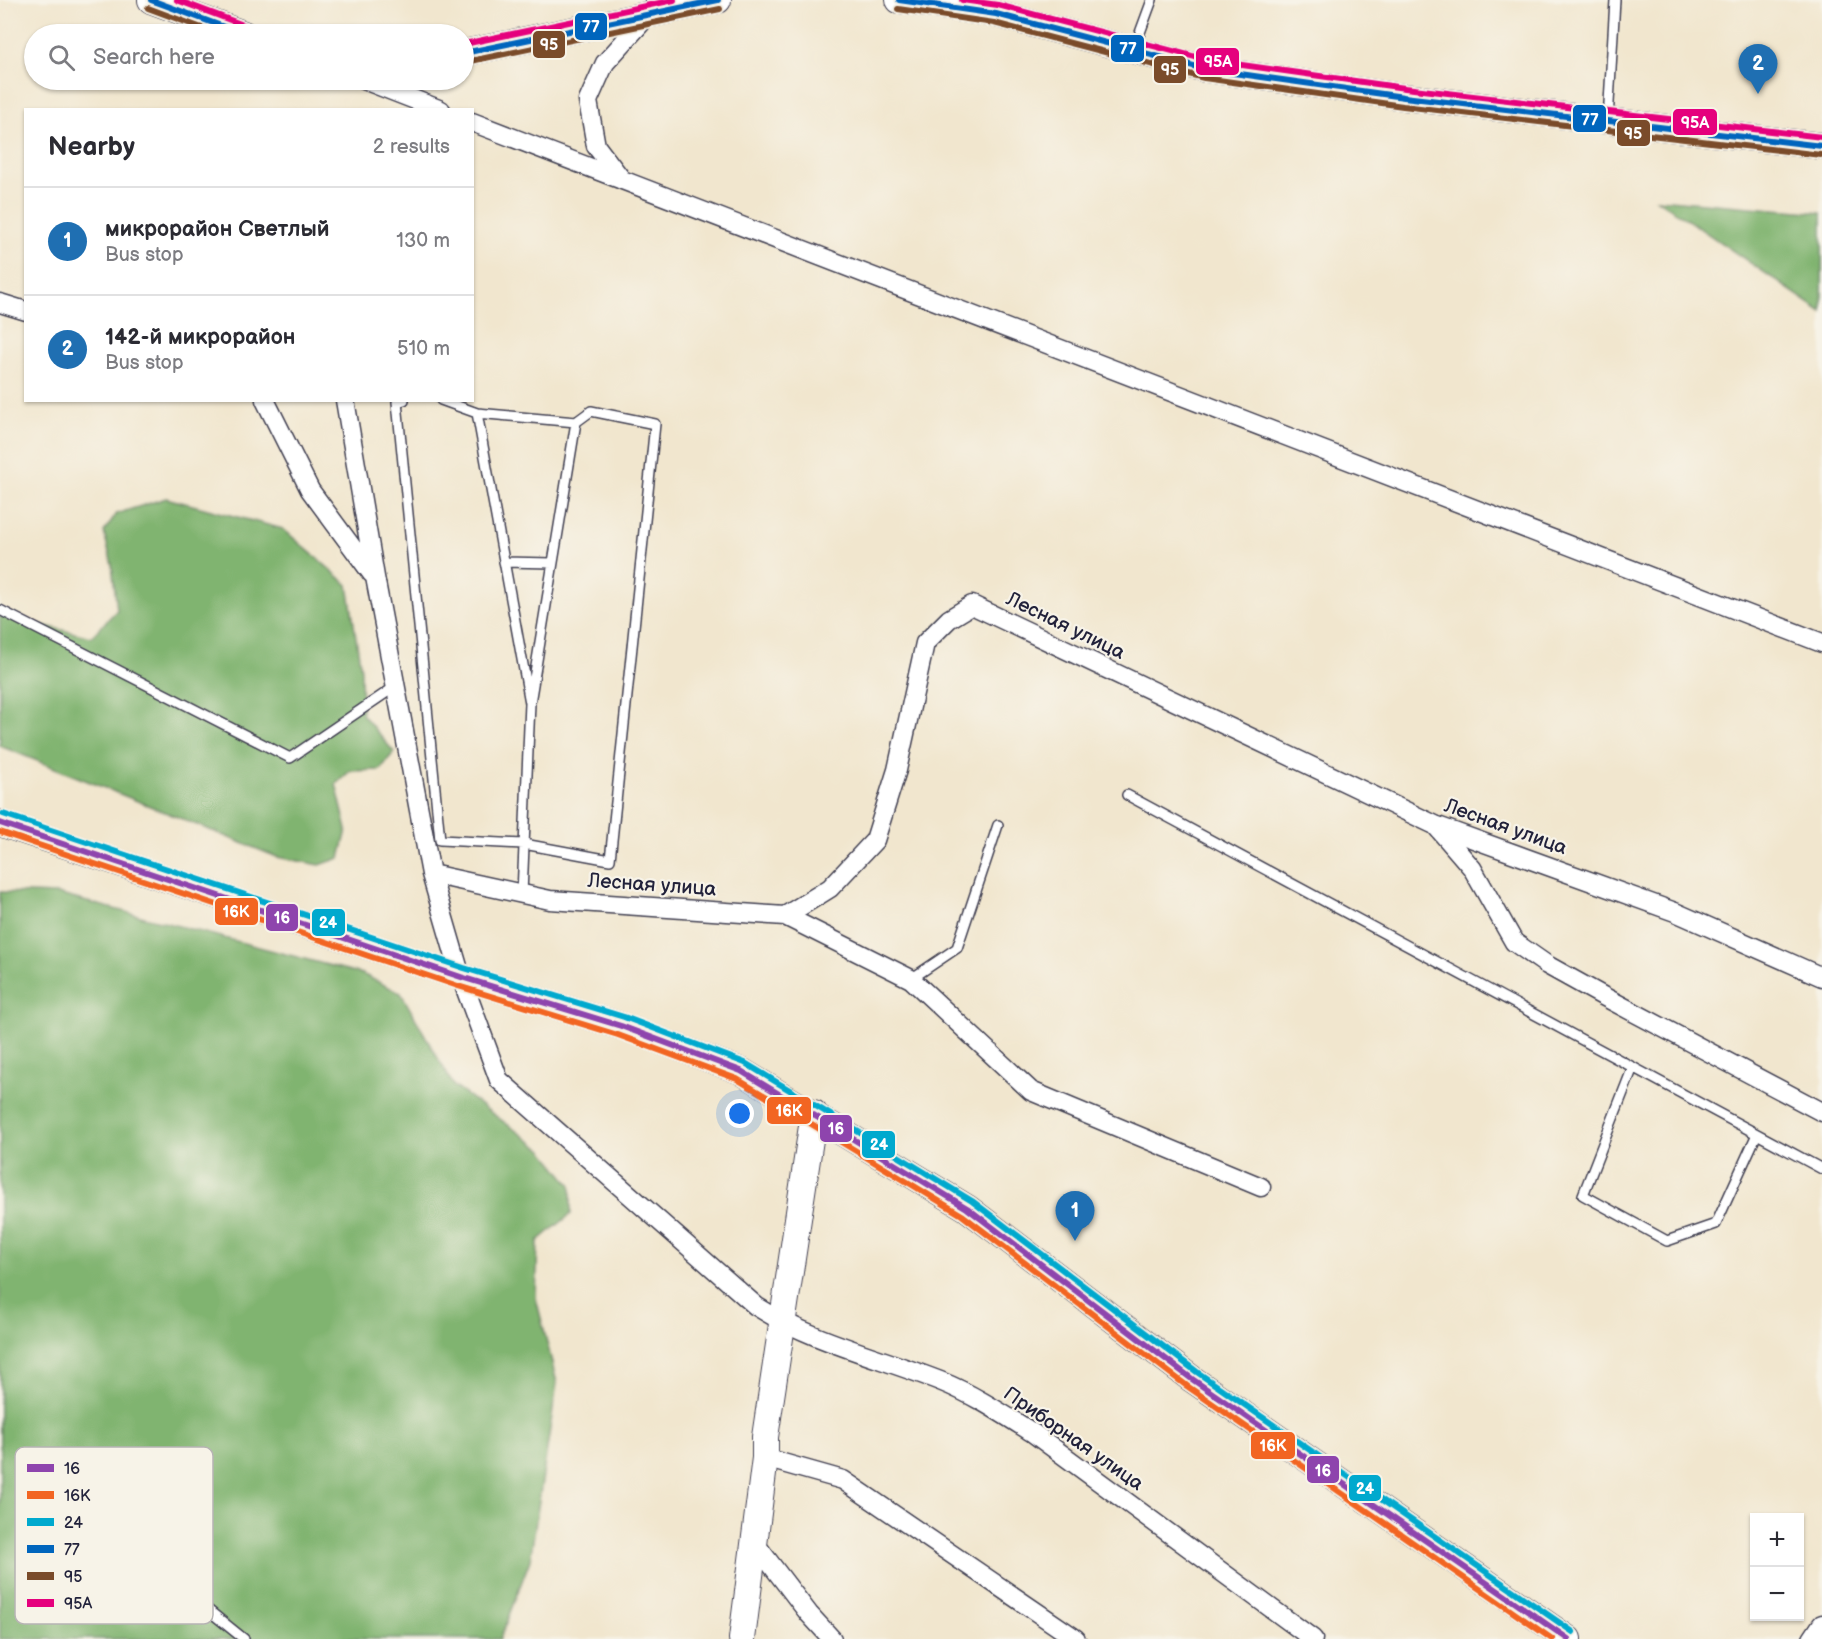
<!DOCTYPE html>
<meta charset="utf-8">
<style>
:root{--surface:#fff;--page:#f2f2f3;--text:#2b2b33;--muted:#7c7c81;--line:#e1e1e2;--accent:#1f6fb2}
body{margin:0;font-family:"Balsamiq Sans",sans-serif;background:var(--page);color:var(--text)}
.controls{position:absolute;right:18px;bottom:18px;display:grid;overflow:hidden;border-radius:0px;box-shadow:0 2px 4px #0004}
.controls button{width:54px;height:54px;display:grid;place-items:center;padding:0;border:0;border-bottom:2px solid var(--line);background:var(--surface);color:var(--text);font:30px sans-serif}
.you{position:absolute;left:740px;top:1114px;width:21px;height:21px;margin:-15px;border:4px solid #fff;border-radius:50%;background:#1a73e8;box-shadow:0 0 0 9px #1a73e833}
.badge{display:grid;place-items:center;width:39px;height:39px;border-radius:50%;background:var(--accent);color:#fff;font-size:20px;font-weight:700}
.pin{position:absolute;translate:-50% -50px;filter:drop-shadow(0 2px 3px #0008)}
.pin::after{content:'';position:absolute;top:32px;width:21px;height:18px;background:inherit;clip-path:polygon(0 0,100% 0,50% 100%)}
.list{margin:0;padding:0;list-style:none}
h2{display:flex;justify-content:space-between;align-items:center;height:78px;margin:0;padding:0 24px;font-size:26px}
h2 small{font-size:20px;font-weight:400;color:var(--muted)}
.list li{display:grid;grid-template-columns:39px 1fr auto;gap:18px;align-items:center;box-sizing:border-box;height:108px;padding:0 24px;border-top:2px solid var(--line)}
.list b{display:block;font-size:22px;white-space:nowrap}
.list p{margin:0;font-size:20px;white-space:nowrap;color:var(--muted)}
.list em{font-size:20px;font-style:normal;color:var(--muted)}
.icon{flex:none;width:33px;height:33px;fill:none;stroke:currentColor;stroke-width:2;stroke-linecap:round;stroke-linejoin:round}
.map{position:relative;flex:none;width:1822px;height:1639px;overflow:hidden}
.search{position:absolute;background:var(--surface);box-shadow:0 2px 4px #0004;left:24px;top:24px;width:450px;height:66px;display:flex;align-items:center;gap:15px;box-sizing:border-box;padding:0 21px;border-radius:33px;color:var(--muted);font-size:22px}
.panel{position:absolute;background:var(--surface);box-shadow:0 2px 4px #0004;left:24px;top:108px;width:450px;height:294px;border-radius:0px}
.map>svg:first-child{display:block}
</style>
<div class="map">
<svg width="1822" height="1639" viewBox="0 0 1822 1639">
<rect width="100%" height="100%" fill="#f7f3e8"/>
<filter id="ink" filterUnits="userSpaceOnUse"><feTurbulence type="fractalNoise" baseFrequency=".0167" numOctaves="2"/><feDisplacementMap in="SourceGraphic" scale="12" xChannelSelector="R" yChannelSelector="G"/><feConvolveMatrix kernelMatrix="1 2 1 2 8 2 1 2 1" color-interpolation-filters="sRGB"/></filter>
<filter id="wash" filterUnits="userSpaceOnUse"><feTurbulence type="fractalNoise" baseFrequency=".008" numOctaves="4" result="noise"/><feDisplacementMap in="SourceGraphic" scale="24" xChannelSelector="R" yChannelSelector="G"/><feGaussianBlur stdDeviation="1.35" result="paint"/><feColorMatrix in="noise" values="0 0 0 0 0 0 0 0 0 0 0 0 0 0 0 0 0 1.4 0 .05"/><feComposite in="paint" operator="in"/></filter>
<g filter="url(#wash)">
<rect width="100%" height="100%" fill="#f1e6ce"/>
<path fill="#80b46f" stroke="#516b55" stroke-width="1.5" d="M1657,199L1822,213V312Z
M166,498L283,529L348,585L361,670L362,714L394,752L380,770L350,771L336,784L347,830L340,858L320,865L277,857L0,746V615L91,637L117,610L112,565L104,532L116,514Z
M0,892L57,894L362,974L401,993L454,1086L543,1150L571,1185V1214L538,1241L536,1298L557,1383L530,1560L500,1639H0Z"/>
</g>
<g filter="url(#ink)">
<g fill="none" stroke-linecap="round" stroke-linejoin="round">
<defs>
<path id="lane" d="M1134,49L1152,0
M1608,120L1615,0
M404,400L397,402L440,840L524,844L610,860L655,424L591,411L576,422
M441,400L477,413
M504,562L553,563
M0,610L290,758L396,686
M1127,795L1822,1169
M522,894L530,703L576,422L477,413L530,703
M911,979L957,948L998,825
M1633,1067L1583,1195L1667,1241L1716,1224L1757,1134
M97,1520L244,1639"/>
<path id="street" d="M364,80L441,110
M472,122L1822,643
M622,180L596,146L588,101L605,63L651,12L655,0
M0,303L26,311
M265,400L310,490L372,574
M345,400L375,577L431,874L461,977L499,1080L756,1306C811,1341 879,1357 940,1381C973,1394 1003,1414 1033,1433L1313,1639
M1435,825L1472,868L1514,942L1547,965L1601,995L1822,1112
M431,874L550,900L785,916L830,888L875,840L897,770L925,643L949,619L972,605L1435,825L1675,912L1822,977
M785,916L911,979L1031,1091L1261,1187
M765,1458L843,1480L1076,1639
M754,1542L809,1614L832,1639
M1812,1639L1822,1624"/>
<path id="secondary" d="M151,0L243,34
M899,0L996,14L1205,69L1404,97L1822,146
M464,53L718,0
M0,823L461,977L621,1026L741,1071L967,1208L1192,1379L1568,1639
M742,1639L765,1458V1437L814,1113"/>
</defs>
<use href="#lane" stroke="#413f51" stroke-width="12"/>
<use href="#street" stroke="#413f51" stroke-width="21"/>
<use href="#secondary" stroke="#413f51" stroke-width="28"/>
<use href="#lane" stroke="#fff" stroke-width="9"/>
<use href="#street" stroke="#fff" stroke-width="18"/>
<use href="#secondary" stroke="#fff" stroke-width="26"/>
<defs>
<path id="bus-1" d="M0,823L461,977L621,1026L741,1071L967,1208L1192,1379L1568,1639"/>
<path id="bus-2" d="M0,832L458,986L618,1035L737,1079L962,1215L1187,1386L1552,1639"/>
<path id="bus-3" d="M3,814L464,968L624,1017L745,1063L972,1201L1197,1372L1573,1632"/>
<path id="bus-4" d="M151,0L243,34
M899,0L996,14L1205,69L1404,97L1822,146
M464,53L718,0"/>
<path id="bus-5" d="M148,8L218,34
M898,9L994,23L1204,78L1403,106L1821,155
M466,62L720,9"/>
<path id="bus-6" d="M177,0L246,26
M962,0L998,5L1207,60L1405,88L1822,137
M464,44L674,0"/>
</defs>
<use href="#bus-1" stroke="#f7f3e8" stroke-width="10"/>
<use href="#bus-2" stroke="#f7f3e8" stroke-width="10"/>
<use href="#bus-3" stroke="#f7f3e8" stroke-width="10"/>
<use href="#bus-4" stroke="#f7f3e8" stroke-width="10"/>
<use href="#bus-5" stroke="#f7f3e8" stroke-width="10"/>
<use href="#bus-6" stroke="#f7f3e8" stroke-width="10"/>
<use href="#bus-1" stroke="#8e44ad" stroke-width="6"/>
<use href="#bus-2" stroke="#f26522" stroke-width="6"/>
<use href="#bus-3" stroke="#00a9ce" stroke-width="6"/>
<use href="#bus-4" stroke="#0065bd" stroke-width="6"/>
<use href="#bus-5" stroke="#7a4b2a" stroke-width="6"/>
<use href="#bus-6" stroke="#e5007d" stroke-width="6"/>
</g>
</g>
<g text-anchor="middle" stroke-width="4.5" stroke-linejoin="round" paint-order="stroke">
<g font-size="20" fill="#22223b" stroke="#f7f3e8">
<text transform="translate(1066 625) rotate(26)" y="7">Лесная улица</text>
<text transform="translate(1506 826) rotate(20)" y="7">Лесная улица</text>
<text transform="translate(652 884) rotate(4)" y="7">Лесная улица</text>
<text transform="translate(1074 1438) rotate(35)" y="7">Приборная улица</text>
</g>
</g>
<rect x="15" y="1447" width="198" height="177" rx="9" fill="#f7f3e8" stroke="#b7b4b4" stroke-width="1.5"/>
<rect x="27" y="1464" width="27" height="8" fill="#8e44ad"/>
<rect x="27" y="1491" width="27" height="8" fill="#f26522"/>
<rect x="27" y="1518" width="27" height="8" fill="#00a9ce"/>
<rect x="27" y="1545" width="27" height="8" fill="#0065bd"/>
<rect x="27" y="1572" width="27" height="8" fill="#7a4b2a"/>
<rect x="27" y="1599" width="27" height="8" fill="#e5007d"/>
<g font-size="16" fill="#22223b">
<text x="64" y="1474">16</text>
<text x="64" y="1501">16К</text>
<text x="64" y="1528">24</text>
<text x="64" y="1555">77</text>
<text x="64" y="1582">95</text>
<text x="64" y="1609">95А</text>
</g>
<g stroke="#f7f3e8" stroke-width="2">
<rect x="574" y="12" width="34" height="29" rx="6" fill="#0065bd"/>
<rect x="532" y="30" width="34" height="29" rx="6" fill="#7a4b2a"/>
<rect x="1110" y="34" width="35" height="29" rx="6" fill="#0065bd"/>
<rect x="1195" y="47" width="45" height="29" rx="6" fill="#e5007d"/>
<rect x="1153" y="55" width="34" height="29" rx="6" fill="#7a4b2a"/>
<rect x="1572" y="104" width="35" height="29" rx="6" fill="#0065bd"/>
<rect x="1672" y="108" width="46" height="28" rx="6" fill="#e5007d"/>
<rect x="1616" y="119" width="35" height="28" rx="6" fill="#7a4b2a"/>
<rect x="214" y="897" width="45" height="29" rx="6" fill="#f26522"/>
<rect x="265" y="903" width="34" height="29" rx="6" fill="#8e44ad"/>
<rect x="311" y="908" width="35" height="29" rx="6" fill="#00a9ce"/>
<rect x="766" y="1096" width="46" height="29" rx="6" fill="#f26522"/>
<rect x="819" y="1114" width="34" height="29" rx="6" fill="#8e44ad"/>
<rect x="861" y="1130" width="35" height="29" rx="6" fill="#00a9ce"/>
<rect x="1250" y="1431" width="46" height="29" rx="6" fill="#f26522"/>
<rect x="1306" y="1455" width="34" height="29" rx="6" fill="#8e44ad"/>
<rect x="1348" y="1474" width="34" height="28" rx="6" fill="#00a9ce"/>
</g>
<g font-size="16" text-anchor="middle" font-weight="bold" fill="#fff">
<text x="591" y="32">77</text>
<text x="549" y="50">95</text>
<text x="1128" y="54">77</text>
<text x="1218" y="67">95А</text>
<text x="1170" y="75">95</text>
<text x="1590" y="125">77</text>
<text x="1695" y="128">95А</text>
<text x="1633" y="139">95</text>
<text x="236" y="917">16К</text>
<text x="282" y="923">16</text>
<text x="328" y="928">24</text>
<text x="789" y="1116">16К</text>
<text x="836" y="1134">16</text>
<text x="879" y="1150">24</text>
<text x="1273" y="1451">16К</text>
<text x="1323" y="1476">16</text>
<text x="1365" y="1494">24</text>
</g>
</svg>
<div class="controls">
<button>+</button>
<button>−</button>
</div>
<div class="you"></div>
<div class="pin badge" style="left:1075px;top:1241px">1</div>
<div class="pin badge" style="left:1758px;top:94px">2</div>
<div class="search"><svg class="icon" aria-label="search" viewBox="0 0 24 24"><circle cx="10" cy="10" r="6"/><path d="M15 15l6 6"/></svg>Search here</div>
<section class="panel">
<h2>Nearby<small>2 results</small></h2>
<ul class="list">
<li><span class="badge">1</span><div><b>микрорайон Светлый</b><p>Bus stop</p></div><em>130 m</em></li>
<li><span class="badge">2</span><div><b>142-й микрорайон</b><p>Bus stop</p></div><em>510 m</em></li>
</ul>
</section>
</div>
